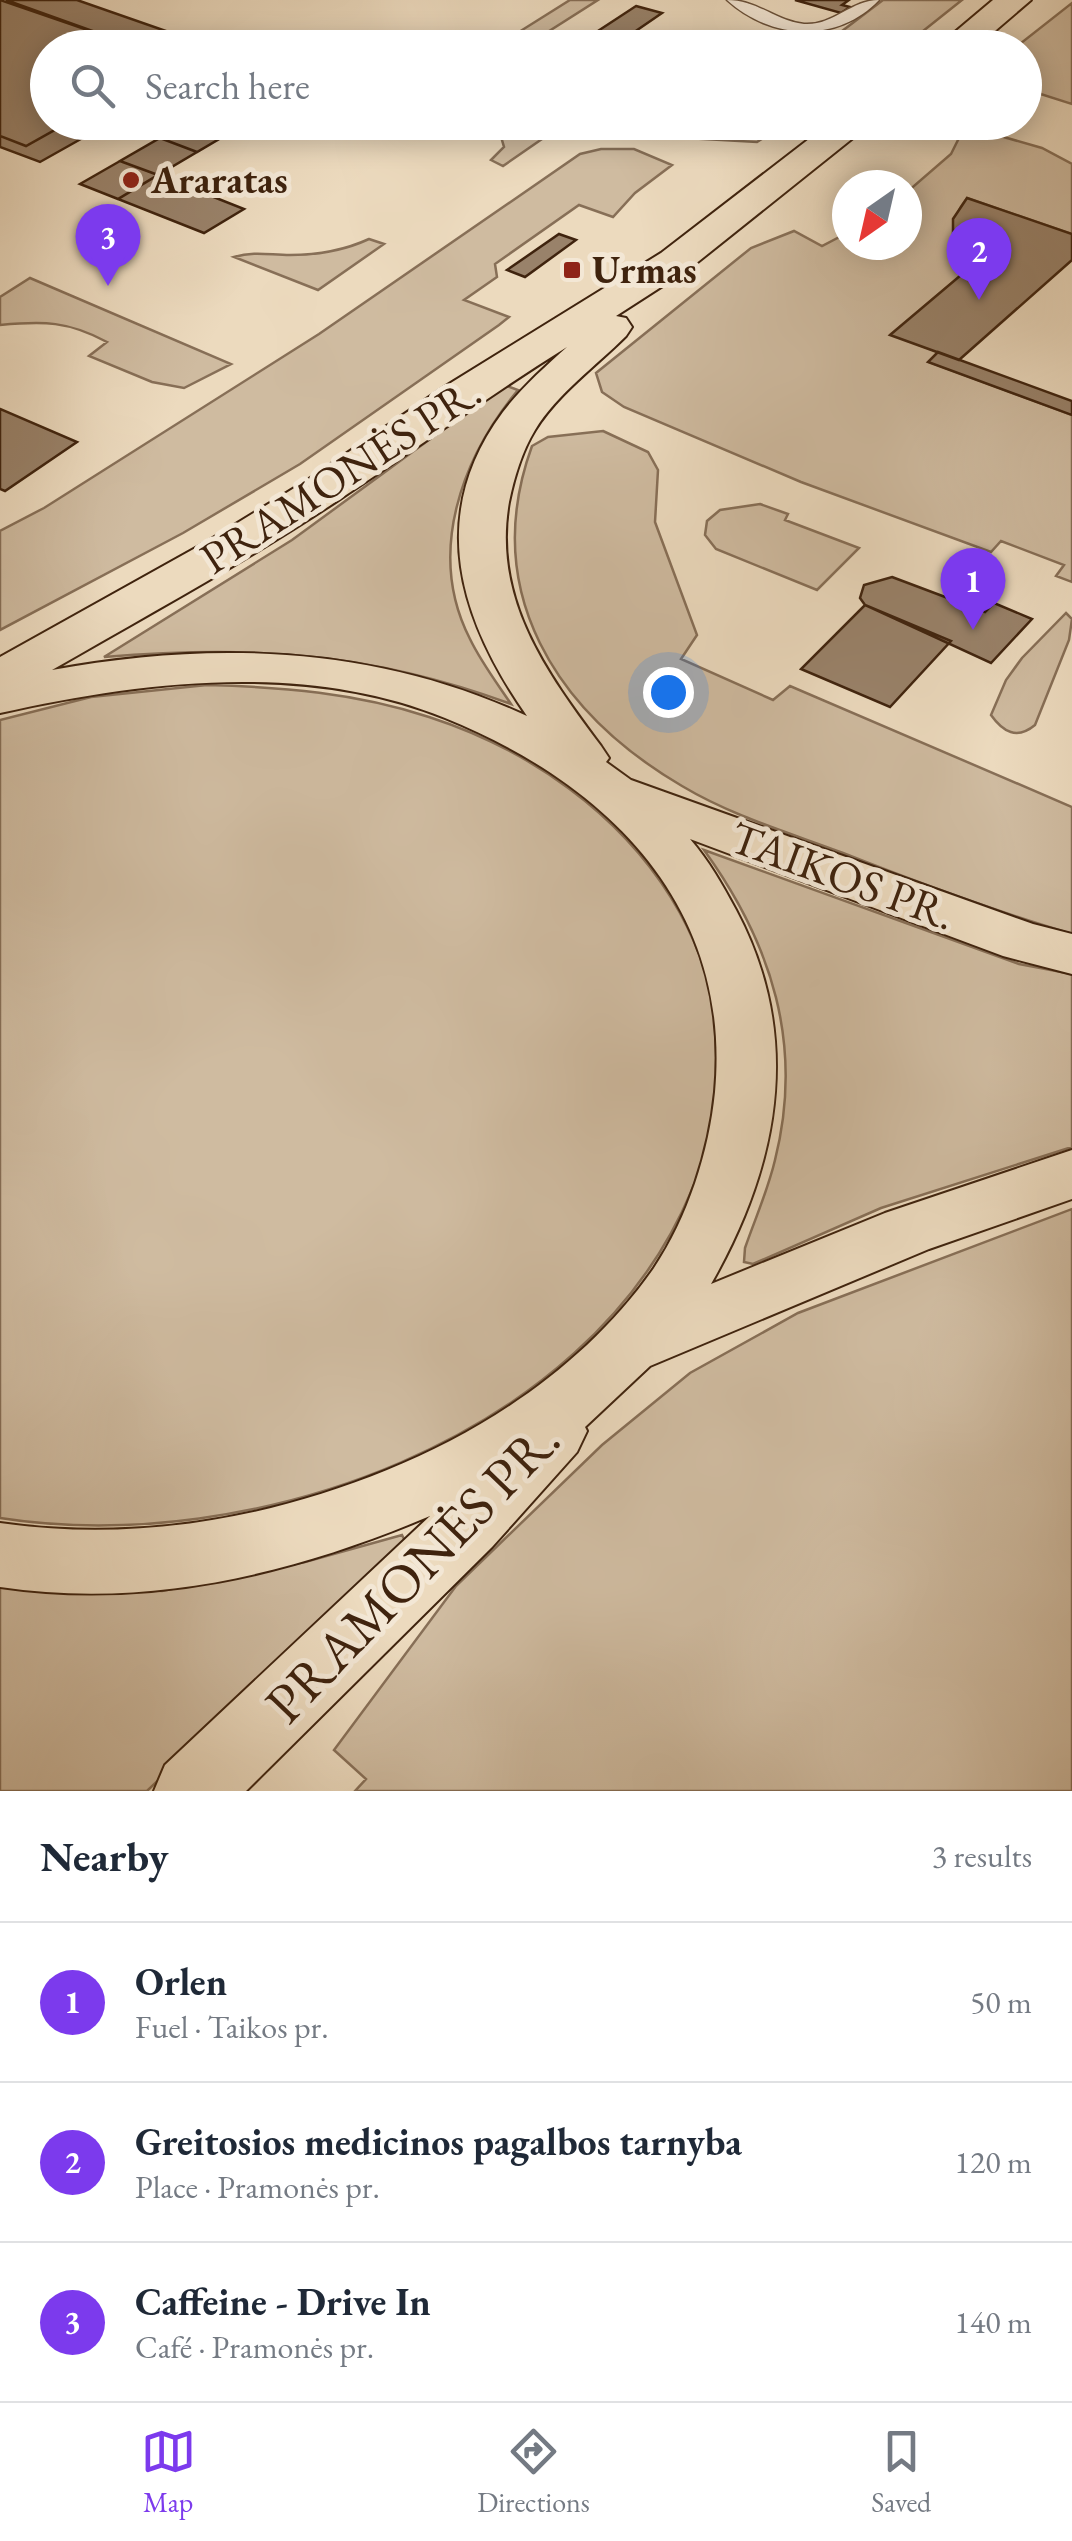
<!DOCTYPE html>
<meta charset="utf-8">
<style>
:root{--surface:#fff;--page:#f6f6f7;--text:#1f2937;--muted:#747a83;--line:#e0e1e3;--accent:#7c3aed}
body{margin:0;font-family:"EB Garamond",serif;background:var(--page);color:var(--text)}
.compass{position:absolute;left:832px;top:170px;width:90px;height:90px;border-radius:50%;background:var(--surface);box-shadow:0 5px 25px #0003;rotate:214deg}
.you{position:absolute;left:668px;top:692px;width:35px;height:35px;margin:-25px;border:8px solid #fff;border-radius:50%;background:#1a73e8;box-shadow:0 0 0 15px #1a73e833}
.badge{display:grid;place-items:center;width:65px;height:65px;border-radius:50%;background:var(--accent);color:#fff;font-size:32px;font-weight:700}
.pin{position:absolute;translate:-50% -82px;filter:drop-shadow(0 2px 5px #0008)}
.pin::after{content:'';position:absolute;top:52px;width:35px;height:30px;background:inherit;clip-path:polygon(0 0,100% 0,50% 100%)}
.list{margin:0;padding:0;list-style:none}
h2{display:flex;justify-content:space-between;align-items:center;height:130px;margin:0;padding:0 40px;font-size:42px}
h2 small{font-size:32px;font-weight:400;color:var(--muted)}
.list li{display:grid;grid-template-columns:65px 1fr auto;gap:30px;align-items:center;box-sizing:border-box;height:160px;padding:0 40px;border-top:2px solid var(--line)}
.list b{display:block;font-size:38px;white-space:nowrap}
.list p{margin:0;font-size:32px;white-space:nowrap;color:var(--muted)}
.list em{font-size:32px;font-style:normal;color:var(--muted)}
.icon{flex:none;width:55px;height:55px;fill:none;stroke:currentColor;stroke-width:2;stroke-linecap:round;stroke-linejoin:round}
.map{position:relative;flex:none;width:1072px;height:1791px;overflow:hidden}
.search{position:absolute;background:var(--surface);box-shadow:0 5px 25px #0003;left:30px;right:30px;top:30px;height:110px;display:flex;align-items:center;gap:25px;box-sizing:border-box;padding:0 35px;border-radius:55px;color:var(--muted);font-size:38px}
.sheet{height:610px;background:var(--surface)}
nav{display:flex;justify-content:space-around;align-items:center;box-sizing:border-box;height:140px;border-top:2px solid var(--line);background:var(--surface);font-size:28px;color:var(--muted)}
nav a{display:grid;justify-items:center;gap:5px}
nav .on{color:var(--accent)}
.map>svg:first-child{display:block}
</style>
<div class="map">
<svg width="1072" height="1791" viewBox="0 0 1072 1791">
<rect width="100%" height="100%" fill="#ecdabe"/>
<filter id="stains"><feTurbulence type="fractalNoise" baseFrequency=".002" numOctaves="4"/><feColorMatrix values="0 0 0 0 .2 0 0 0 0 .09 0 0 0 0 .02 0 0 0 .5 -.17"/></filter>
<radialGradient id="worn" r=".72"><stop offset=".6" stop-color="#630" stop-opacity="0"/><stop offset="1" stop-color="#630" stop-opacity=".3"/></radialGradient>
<path fill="#cfbba0" stroke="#876f57" stroke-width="2.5" d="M570,0H598L524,47H495Z
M883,0H962L903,47H821Z
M1072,3V104L1025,89L1024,48L1016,47Z
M724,122H786V123L757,142L702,139Z
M497,123H556L555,130L503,166L491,160L504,147Z
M969,127L1042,148L1072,164V234L967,198C948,222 949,245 973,265L891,334L938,352L929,362L1072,415V582L1056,576L1064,565L1001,541L991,552L801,482L624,407L602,392L596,373L751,248L794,231L822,246L847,233V245H907V192L951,154L963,130Z
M601,149H634L672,165L635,193L613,217L579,205L495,264L497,277L464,300L509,317L499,325L300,464L183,533L0,630V531L44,508L319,334L580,154Z
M369,239L384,244L318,290L234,257C255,251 269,255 290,255C319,255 343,251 369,239Z
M30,278L231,364L184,388L152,382L89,356L107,342C68,321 44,321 0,325V297Z
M504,385L518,390C462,458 426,553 470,639C481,662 497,683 511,704C369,652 253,645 104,657L292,540Z
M603,431L648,452L658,470L655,522L697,635L681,659L773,700L790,686L1072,807V934C994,911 919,883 843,853C790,833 732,816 682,786C556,712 479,592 532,446L548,437Z
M760,504L788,514L785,520L859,548L817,590L716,549L705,535L707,521L720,510Z
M1066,613L1072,619L1069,640L1035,725C1017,740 1003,732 991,715L1006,680L1022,658Z
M207,685C282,687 357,693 429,717C633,783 783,974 691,1192C587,1440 251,1557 0,1518V720L91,697Z
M704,850L1019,964L1072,974V1147L881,1208L753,1264L744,1262L745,1248C755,1219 768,1190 775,1160C804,1045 772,944 704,850Z
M1072,1209V1791H355L366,1779L334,1750L456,1586L602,1445L690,1373L798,1313Z
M402,1535L406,1543L147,1791H0V1580L162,1591L305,1562Z"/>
<path fill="#99826a" stroke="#3f230e" stroke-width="2.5" d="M0,0L140,48H48V122H69L26,146L0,136Z
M6,0H77L166,31L137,47Z
M795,0H849L842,5L850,7L841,13Z
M636,6L662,13L611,48H572Z
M159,38L187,48H141Z
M69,122H111L40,162L0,147V136L26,146Z
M188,122H248L197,152L160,138Z
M160,138L197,152L158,175L120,161Z
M120,161L158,175L118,199L80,184Z
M158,175L244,209L204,233L118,199Z
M967,198L1072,234V260L959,360L890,335L973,265L959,250L953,235V219Z
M559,234L576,240L525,277L507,270Z
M938,352L1072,401V415L928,362Z
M0,409L77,442L5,491L0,489Z
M892,577L985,612L994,603L1032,619L991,663L865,605L860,598L864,585Z
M865,605L951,641L890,707L801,669Z"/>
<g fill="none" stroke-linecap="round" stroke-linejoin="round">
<defs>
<path id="service" d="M727,0C758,0 775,21 804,24C833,26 851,0 879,0C837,44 771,40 727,0Z"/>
<path id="primary" d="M993,0H1031L975,48H936Z
M831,122H873L689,269L616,316L626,318L632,327L626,336C596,366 557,394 535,430C522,451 514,478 509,502C492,599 546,672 601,746L609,758L606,762L631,780L1033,924L1072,934V974L1003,956L690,839C709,861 722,884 736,910C803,1036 780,1163 711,1284L885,1213L1072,1150V1199L929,1249L650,1366L585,1427L587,1431L577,1452L492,1547L246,1791H154L165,1765L430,1516C293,1574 149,1609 0,1587V1523C131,1542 265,1520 387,1470C491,1428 590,1360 654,1268C688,1217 709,1152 715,1092C732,906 608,784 445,718C305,661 143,681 0,713V657L208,541L309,479L441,389L661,253ZM567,347C545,367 521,388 503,412C426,516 460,620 527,716C376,646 214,640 52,670C149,614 247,561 340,499C416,449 490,395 567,347Z"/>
</defs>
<use href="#service" stroke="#6a513a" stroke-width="3"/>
<use href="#primary" stroke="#3f230e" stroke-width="4"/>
<use href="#service" fill="#f3e7d5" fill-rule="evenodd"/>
<use href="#primary" fill="#ecdabe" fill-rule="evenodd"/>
</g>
<g fill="#8f2418" stroke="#f3e7d5" stroke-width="4">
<circle cx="131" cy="180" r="10"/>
<rect x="562" y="260" width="20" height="20" rx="5"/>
</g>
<g text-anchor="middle" stroke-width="10" stroke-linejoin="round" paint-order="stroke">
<g font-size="38" font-weight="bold" fill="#3f230e" stroke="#f3e7d5" text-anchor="start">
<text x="151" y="193">Araratas</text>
<text x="592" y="283">Urmas</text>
</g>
<g font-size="45" fill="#3f230e" stroke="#f3e7d5">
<text transform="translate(340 474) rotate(-33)" y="16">PRAMONĖS PR.</text>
<text transform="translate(843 875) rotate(20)" y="16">TAIKOS PR.</text>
</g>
<g font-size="55" fill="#3f230e" stroke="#f3e7d5">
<text transform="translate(412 1571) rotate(-46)" y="19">PRAMONĖS PR.</text>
</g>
</g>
<rect width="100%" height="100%" filter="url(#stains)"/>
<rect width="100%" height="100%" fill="url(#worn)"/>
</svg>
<svg class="compass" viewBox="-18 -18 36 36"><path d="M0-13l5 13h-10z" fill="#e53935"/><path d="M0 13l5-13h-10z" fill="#747a83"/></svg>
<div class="you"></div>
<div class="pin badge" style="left:973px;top:630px">1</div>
<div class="pin badge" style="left:979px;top:300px">2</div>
<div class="pin badge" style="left:108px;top:286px">3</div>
<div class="search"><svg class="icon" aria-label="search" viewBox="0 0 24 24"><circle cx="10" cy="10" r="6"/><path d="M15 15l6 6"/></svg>Search here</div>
</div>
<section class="sheet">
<h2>Nearby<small>3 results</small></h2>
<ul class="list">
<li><span class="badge">1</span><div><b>Orlen</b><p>Fuel · Taikos pr.</p></div><em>50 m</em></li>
<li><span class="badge">2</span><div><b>Greitosios medicinos pagalbos tarnyba</b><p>Place · Pramonės pr.</p></div><em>120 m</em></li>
<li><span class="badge">3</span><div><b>Caffeine - Drive In</b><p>Café · Pramonės pr.</p></div><em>140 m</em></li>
</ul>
</section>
<nav>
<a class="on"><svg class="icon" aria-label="map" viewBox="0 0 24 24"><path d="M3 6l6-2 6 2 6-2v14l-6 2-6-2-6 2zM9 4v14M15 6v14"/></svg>Map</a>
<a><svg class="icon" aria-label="directions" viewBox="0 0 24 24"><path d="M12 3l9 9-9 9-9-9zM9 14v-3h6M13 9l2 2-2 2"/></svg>Directions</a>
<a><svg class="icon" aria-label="saved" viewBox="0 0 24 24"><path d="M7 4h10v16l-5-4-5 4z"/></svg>Saved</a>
</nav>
